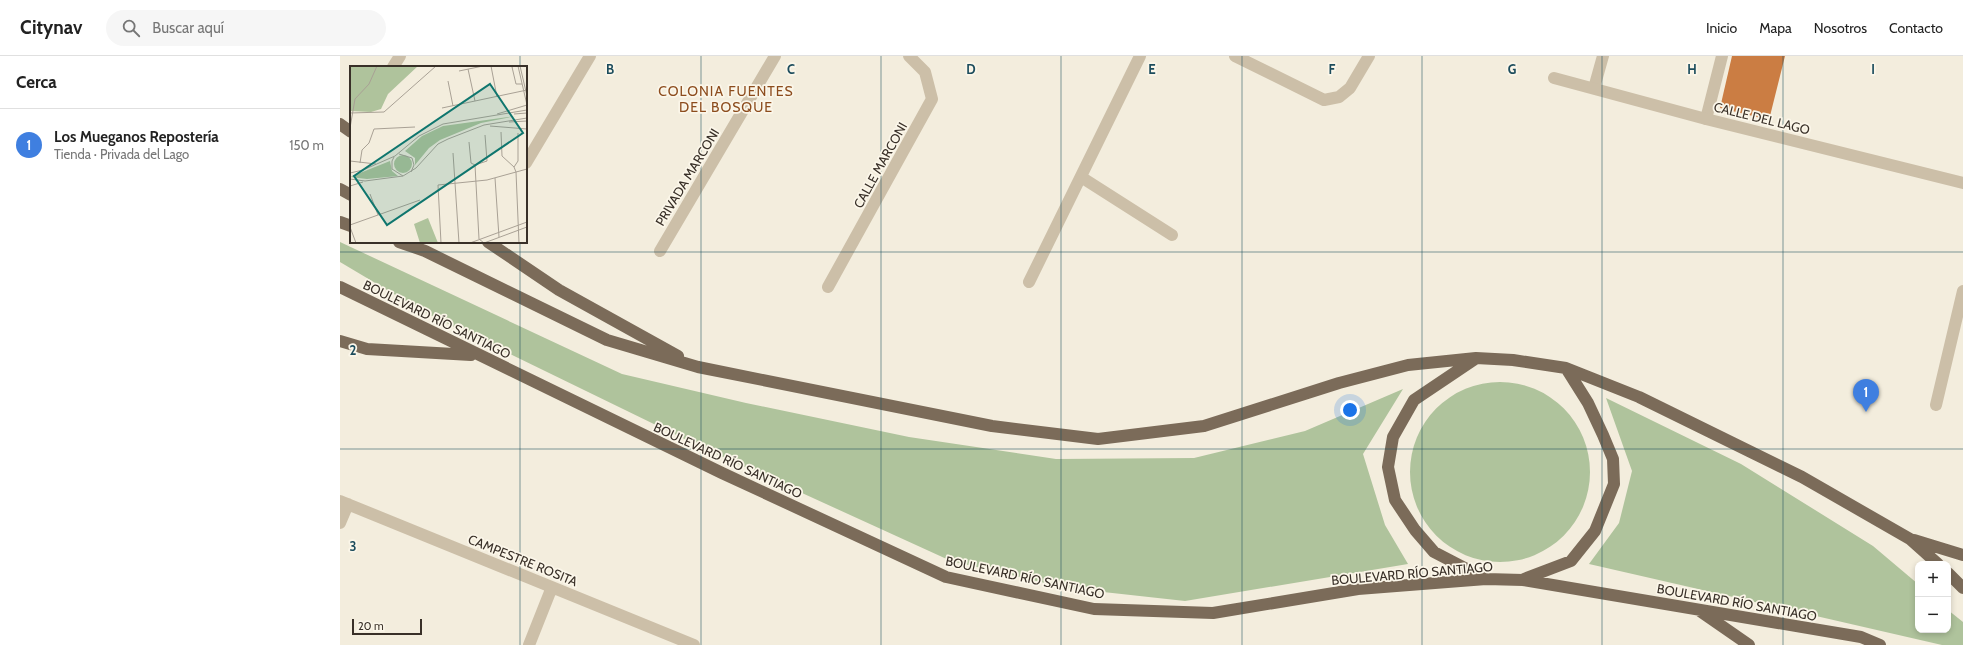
<!DOCTYPE html>
<html lang="es">
<meta charset="utf-8">
<style>
:root{--surface:#fff;--page:#f6f6f6;--text:#222;--muted:#767676;--line:#e0e0e0;--accent:#1c4c5c}
body{margin:0;font-family:Cabin,sans-serif;background:var(--page);color:var(--text)}
.controls{position:absolute;right:12px;bottom:12px;display:grid;overflow:hidden;border-radius:8px;box-shadow:0 2px 6px #0003}
.controls button{width:36px;height:36px;display:grid;place-items:center;padding:0;border:0;border-bottom:1px solid var(--line);background:var(--surface);color:var(--text);font:20px sans-serif}
.scale{position:absolute;left:12px;bottom:10px;width:70px;box-sizing:border-box;padding-left:4px;border:2px solid #393028;border-top:0;font-size:11px;line-height:14px;white-space:nowrap;color:#393028;-webkit-text-stroke:3px #fbf6e9;paint-order:stroke}
.you{position:absolute;left:1010px;top:354px;width:14px;height:14px;margin:-10px;border:3px solid #fff;border-radius:50%;background:#1a73e8;box-shadow:0 0 0 6px #1a73e833}
.badge{display:grid;place-items:center;width:26px;height:26px;border-radius:50%;background:var(--accent);color:#fff;font-size:13px;font-weight:700}
.pin{position:absolute;translate:-50% -33px;filter:drop-shadow(0 1px 2px #0008)}
.pin::after{content:'';position:absolute;top:21px;width:14px;height:12px;background:inherit;clip-path:polygon(0 0,100% 0,50% 100%)}
.list{margin:0;padding:0;list-style:none}
h2{display:flex;justify-content:space-between;align-items:center;height:52px;margin:0;padding:0 16px;font-size:17px}
h2 small{font-size:13px;font-weight:400;color:var(--muted)}
.list li{display:grid;grid-template-columns:26px 1fr auto;gap:12px;align-items:center;box-sizing:border-box;height:72px;padding:0 16px;border-top:1px solid var(--line)}
.list b{display:block;font-size:15px;white-space:nowrap}
.list p{margin:0;font-size:13px;white-space:nowrap;color:var(--muted)}
.list em{font-size:13px;font-style:normal;color:var(--muted)}
.icon{flex:none;width:22px;height:22px;fill:none;stroke:currentColor;stroke-width:2;stroke-linecap:round;stroke-linejoin:round}
.map{position:relative;flex:none;width:1623px;height:589px;overflow:hidden}
header{display:flex;align-items:center;gap:24px;box-sizing:border-box;height:56px;padding:0 20px;background:var(--surface);border-bottom:1px solid var(--line)}
header strong{font-size:19px}
nav{display:flex;gap:22px;margin-inline-start:auto;font-size:14px}
.search{width:280px;height:36px;background:var(--page);display:flex;align-items:center;gap:10px;box-sizing:border-box;padding:0 14px;border-radius:22px;color:var(--muted);font-size:15px}
main{display:flex}
aside{flex:1;background:var(--surface)}
.map>svg:first-child{display:block}
</style>
<header>
<strong>Citynav</strong>
<div class="search"><svg class="icon" aria-label="search" viewBox="0 0 24 24"><circle cx="10" cy="10" r="6"/><path d="M15 15l6 6"/></svg>Buscar aquí</div>
<nav><a>Inicio</a><a>Mapa</a><a>Nosotros</a><a>Contacto</a></nav>
</header>
<main>
<aside>
<h2>Cerca<small></small></h2>
<ul class="list">
<li><span class="badge" style="background:#3f7fe0">1</span><div><b>Los Mueganos Repostería</b><p>Tienda · Privada del Lago</p></div><em>150 m</em></li>
</ul>
</aside>
<div class="map">
<svg width="1623" height="589" viewBox="0 0 1623 589">
<rect width="100%" height="100%" fill="#f3eddd"/>
<path fill="#afc39c" d="M0,186L282,318L406,347L569,381L716,403L854,402L965,375L1063,333L1023,398L1045,469L1068,508L845,545L727,532L611,505L359,390L84,256L0,206Z
M1070 416a90 90 0 1 1 180 0a90 90 0 1 1-180 0Z
M1266,342L1401,408L1533,490L1578,528V574H1608V554L1623,566V589H1602L1249,508L1279,467L1292,415Z"/>
<path fill="#cb7d43" d="M1392,0H1445L1429,64L1380,52Z"/>
<g fill="none" stroke-linecap="round" stroke-linejoin="round">
<path stroke="#ccbfa8" stroke-width="12" d="M1254,32L1263,0
M1366,63L1382,0"/>
<path stroke="#ccbfa8" stroke-width="12" d="M895,0L984,44L999,41L1010,32L1029,0
M53,11L60,0
M1214,22L1366,63L1623,127
M186,107L250,0
M741,121L832,179
M320,195L435,0
M689,226L800,0
M488,231L592,43L585,16L569,0
M1596,349L1623,235
M0,445L354,589
M0,467L8,448
M189,589L212,531"/>
<path stroke="#7b6b59" stroke-width="12" d="M0,68L11,76
M0,133L11,139
M0,166L11,170
M59,186L85,195L267,284L358,311L652,370L758,383L864,370L999,327L1068,309L1136,302L1173,304L1226,312L1299,341L1462,421L1570,483L1598,508
M148,186L219,234L338,300
M0,231L382,417L606,521L754,553L873,557L1018,533L1146,523L1183,524L1521,581L1540,589
M0,285L27,293L131,299
M1135,303L1074,344L1053,381L1048,411L1055,444L1075,474L1094,496L1146,523
M1574,484L1623,499
M1608,517L1623,532
M1184,523L1231,505L1255,475L1274,428L1273,403L1263,379L1248,347L1226,312
M1360,555L1409,589"/>
</g>
<path fill="none" stroke="#1c4c5c" stroke-width="1" stroke-opacity="0.55" d="M180,0V11M361,0V589M541,0V589M721,0V589M902,0V589M1082,0V589M1262,0V589M1443,0V589M180,186V589M0,196H1623M0,393H1623"/>
<g text-anchor="middle" stroke-width="3.5" stroke-linejoin="round" paint-order="stroke">
<g font-size="13" fill="#393028" stroke="#fbf6e9">
<text transform="translate(1422 62) rotate(14)" y="5">CALLE DEL LAGO</text>
<text transform="translate(540 109) rotate(-61)" y="5">CALLE MARCONI</text>
<text transform="translate(347 121) rotate(-59)" y="5">PRIVADA MARCONI</text>
<text transform="translate(97 263) rotate(26)" y="5">BOULEVARD RÍO SANTIAGO</text>
<text transform="translate(388 404) rotate(25)" y="5">BOULEVARD RÍO SANTIAGO</text>
<text transform="translate(183 504) rotate(22)" y="5">CAMPESTRE ROSITA</text>
<text transform="translate(1072 517) rotate(-5)" y="5">BOULEVARD RÍO SANTIAGO</text>
<text transform="translate(685 521) rotate(12)" y="5">BOULEVARD RÍO SANTIAGO</text>
<text transform="translate(1397 546) rotate(10)" y="5">BOULEVARD RÍO SANTIAGO</text>
</g>
<g font-size="14" letter-spacing="1" fill="#8c4c1d" stroke="#fbf6e9">
<text x="386" y="40">COLONIA FUENTES<tspan x="386" dy="16">DEL BOSQUE</tspan></text>
</g>
</g>
<g transform="translate(10 10)">
<rect width="177" height="177" fill="#f3eddd"/>
<path d="M0,0H68L38,28L31,43L21,46L0,45ZM166,50L131,57L90,74L79,82L65,99V92L55,85L72,70L93,60ZM44 98a9 9 0 1 1 18 0a9 9 0 1 1-18 0ZM40,95L42,105L48,110L17,113L0,111ZM78,152L88,177H70L64,158Z" fill="#afc39c"/>
<path fill="none" stroke="#a9a195" stroke-width="1" d="M141,0L147,31M165,0L162,1L166,18H172M168,0L177,39M170,0L177,30M118,3L125,35M109,5L133,0M98,15L103,40M92,42L177,24M0,47L34,46L86,0M147,48L177,39M164,48L177,47M159,56L177,55M140,60L177,63M0,62L5,33L19,18L27,0M151,66L152,90L164,101L166,106L169,177M119,76L121,97L125,99M103,87L109,177M49,88L62,92L64,99L61,106M44,91L42,95V103L53,110M0,95L26,98M10,97L12,84L19,77L24,63L65,61M125,99L129,173L134,177M125,99L137,95L135,69M164,101L168,95V67M0,107L13,104L45,90L69,70L93,58L177,44M145,112L149,171M0,113L15,115L53,110L66,102L88,78L98,73L134,59L177,52M0,120L13,116M20,128L28,149M0,159L70,134M0,161L6,177M91,177L88,119L137,114L177,103M120,177L177,156M134,177L177,161"/>
<path fill="#0f766e" fill-opacity="0.15" stroke="#0f766e" stroke-width="2" d="M140,18L173,67L37,159L4,110Z"/>
<rect width="177" height="177" fill="none" stroke="#393028" stroke-width="2"/>
</g>
<g font-size="13" text-anchor="middle" font-weight="bold" fill="#1c4c5c" stroke="#fbf6e9" stroke-width="3.5" stroke-linejoin="round" paint-order="stroke">
<text x="270" y="18">B</text>
<text x="451" y="18">C</text>
<text x="631" y="18">D</text>
<text x="812" y="18">E</text>
<text x="992" y="18">F</text>
<text x="1172" y="18">G</text>
<text x="1352" y="18">H</text>
<text x="1533" y="18">I</text>
<text x="13" y="299">2</text>
<text x="13" y="495">3</text>
</g>
</svg>
<div class="controls">
<button>+</button>
<button>−</button>
</div>
<div class="scale">20 m</div>
<div class="you"></div>
<div class="pin badge" style="left:1526px;top:356px;background:#3f7fe0">1</div>
</div>
</main>
